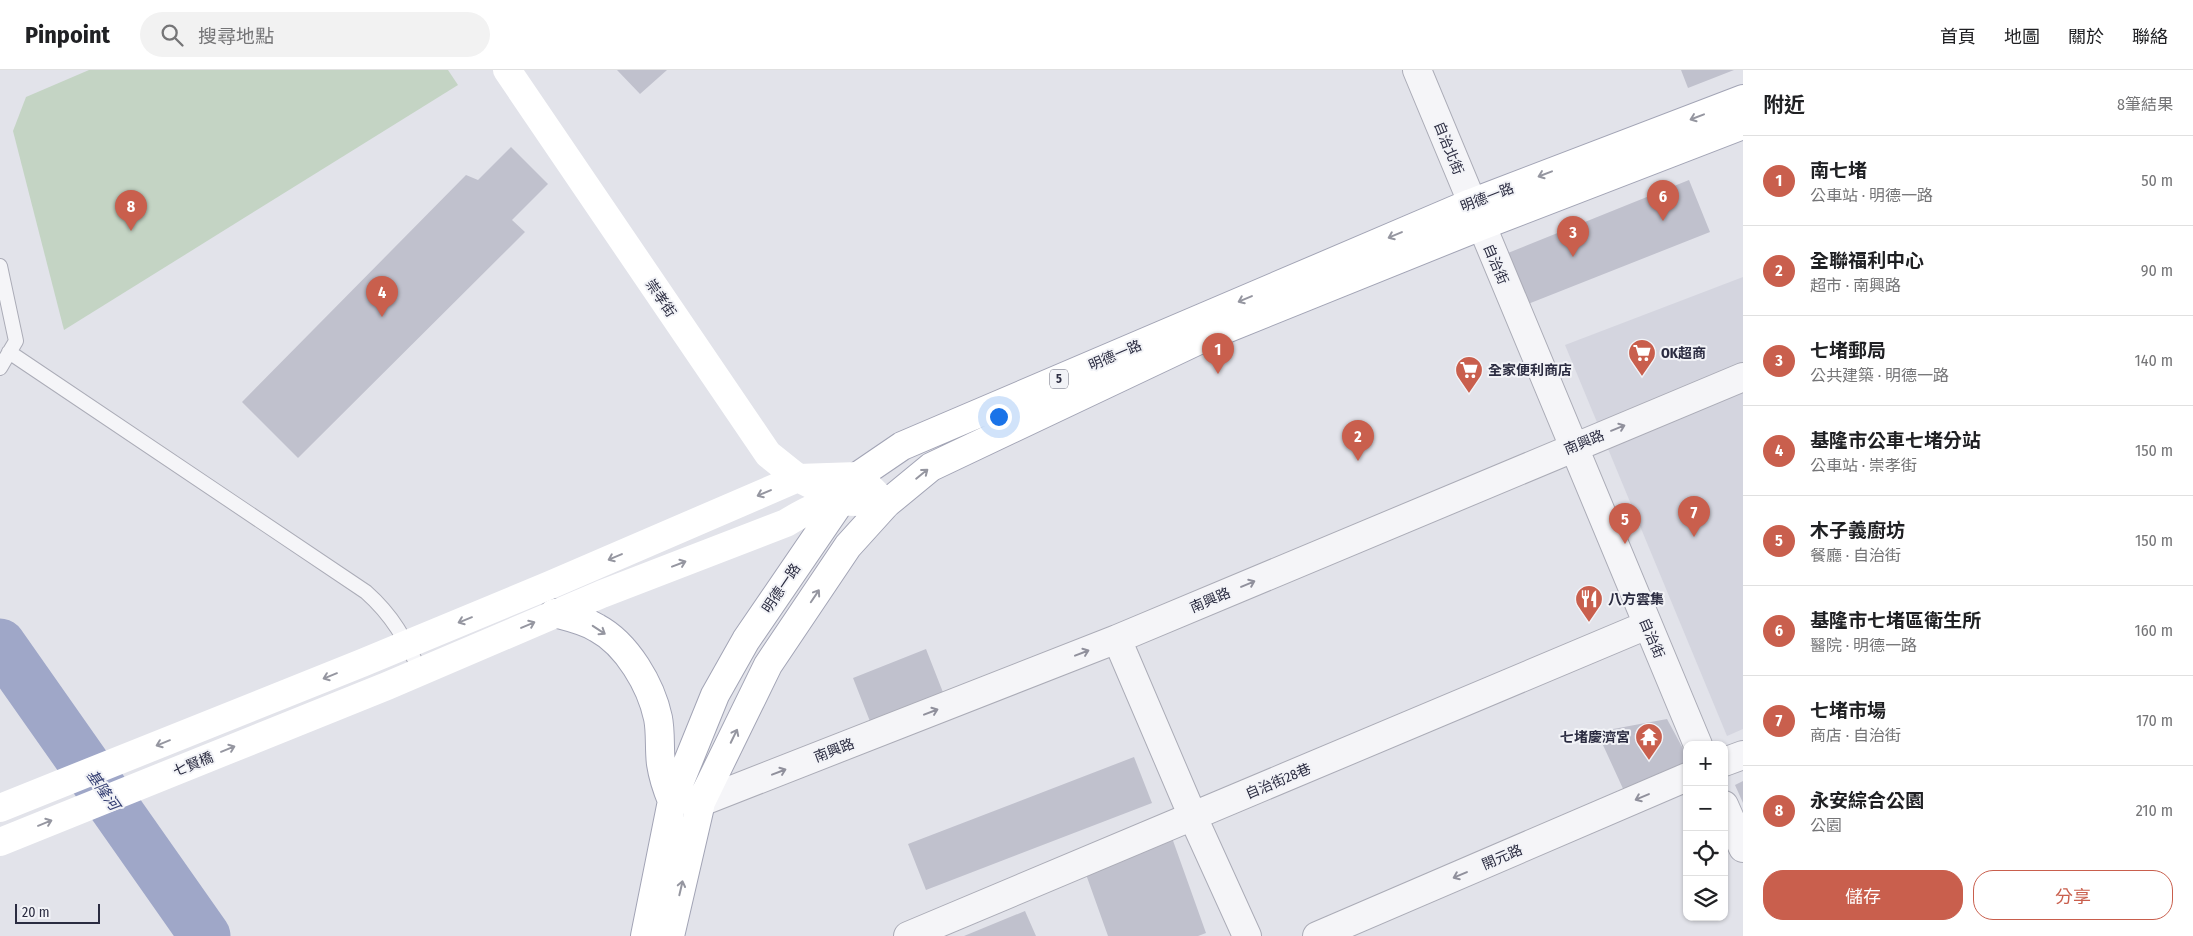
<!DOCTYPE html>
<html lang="zh-TW">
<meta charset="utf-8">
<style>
:root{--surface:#fff;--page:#f2f2f2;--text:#202124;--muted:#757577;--line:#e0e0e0;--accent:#c95f4d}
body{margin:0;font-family:"Fira Sans Condensed","Noto Sans TC",sans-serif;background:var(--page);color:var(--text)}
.controls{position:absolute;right:15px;bottom:15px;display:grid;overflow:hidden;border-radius:10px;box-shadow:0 1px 4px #0004}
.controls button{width:45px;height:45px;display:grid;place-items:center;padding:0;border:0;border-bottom:1px solid var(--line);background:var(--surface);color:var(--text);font:25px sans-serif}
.scale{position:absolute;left:15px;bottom:12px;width:85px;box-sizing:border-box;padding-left:5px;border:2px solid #2b2c41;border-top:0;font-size:14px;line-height:18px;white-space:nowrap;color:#2b2c41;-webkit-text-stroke:4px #f2f3f7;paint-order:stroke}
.you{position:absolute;left:998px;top:346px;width:18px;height:18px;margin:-12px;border:4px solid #fff;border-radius:50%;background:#1a73e8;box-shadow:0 0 0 8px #1a73e833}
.badge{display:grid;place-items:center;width:32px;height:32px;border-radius:50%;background:var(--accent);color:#fff;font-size:16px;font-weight:700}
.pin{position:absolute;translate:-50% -41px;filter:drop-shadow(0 1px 2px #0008)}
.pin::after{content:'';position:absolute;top:26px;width:18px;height:15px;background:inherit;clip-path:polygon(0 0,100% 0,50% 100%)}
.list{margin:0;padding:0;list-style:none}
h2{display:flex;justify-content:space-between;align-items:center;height:65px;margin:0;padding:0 20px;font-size:21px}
h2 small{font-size:16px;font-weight:400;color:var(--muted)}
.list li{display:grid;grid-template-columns:32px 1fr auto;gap:15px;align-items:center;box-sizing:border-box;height:90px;padding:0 20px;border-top:1px solid var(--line)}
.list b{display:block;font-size:19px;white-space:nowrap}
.list p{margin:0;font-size:16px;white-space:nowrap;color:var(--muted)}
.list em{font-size:16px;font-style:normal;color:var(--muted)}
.actions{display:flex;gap:10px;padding:15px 20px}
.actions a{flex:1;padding:11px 0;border:1px solid var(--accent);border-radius:20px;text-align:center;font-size:18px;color:var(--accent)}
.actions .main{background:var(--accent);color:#fff}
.icon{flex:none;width:28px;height:28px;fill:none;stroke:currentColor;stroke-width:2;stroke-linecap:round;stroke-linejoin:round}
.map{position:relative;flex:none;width:1743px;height:866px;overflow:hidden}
header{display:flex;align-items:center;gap:30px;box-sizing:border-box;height:70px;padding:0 25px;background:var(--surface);border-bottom:1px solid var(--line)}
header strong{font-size:24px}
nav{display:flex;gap:28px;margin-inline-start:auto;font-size:18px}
.search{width:350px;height:45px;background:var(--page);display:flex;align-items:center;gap:12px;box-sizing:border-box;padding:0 18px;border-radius:28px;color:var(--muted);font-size:19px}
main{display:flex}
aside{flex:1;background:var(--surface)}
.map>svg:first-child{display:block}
</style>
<header>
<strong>Pinpoint</strong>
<div class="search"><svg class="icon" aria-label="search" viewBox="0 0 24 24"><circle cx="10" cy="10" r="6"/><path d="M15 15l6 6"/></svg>搜尋地點</div>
<nav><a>首頁</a><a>地圖</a><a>關於</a><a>聯絡</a></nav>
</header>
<main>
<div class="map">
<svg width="1743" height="866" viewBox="0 0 1743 866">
<rect width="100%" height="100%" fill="#e2e3ea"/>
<path fill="#d4d5df" d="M1743,207V659L1727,666L1565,275Z"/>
<path fill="#c4d4c4" d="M89,0H448L458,15L64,260L13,61L26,27Z"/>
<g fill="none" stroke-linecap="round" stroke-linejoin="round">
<path stroke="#9fa7c8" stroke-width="51" d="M0,574L205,866"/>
</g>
<path fill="#c0c1cd" d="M617,0H667L640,24Z
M1681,0H1734L1688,18Z
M511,77L548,114L512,150L525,162L298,388L242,332L466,105L478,110Z
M1689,110L1710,162L1528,234L1508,183Z
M926,579L946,630L873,659L853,608Z
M1667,649L1687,686V696L1625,723L1597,662Z
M1134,687L1152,733L926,820L908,774Z
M1743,711V733L1735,715Z
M1171,765L1206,863L1198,866H1108L1083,796Z
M1025,841L1036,866H964Z"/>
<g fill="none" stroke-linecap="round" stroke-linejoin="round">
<defs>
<path id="lane" d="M0,196L16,271L0,298
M9,282L366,522C393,546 405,569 420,601"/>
<path id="street" d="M1417,0L1698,675
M1117,569L1193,747L1247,866
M1724,692L1743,685
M701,732L1117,569L1743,307
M1724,735L1743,778
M908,866L1647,555
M1317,866L1687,707"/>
<path id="primary" d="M554,543C569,547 584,550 597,558C627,574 651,615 658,648C661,663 659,679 661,694C663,707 667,719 672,731H678
M645,866L672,731L715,625L746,570L858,406L902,376L1471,133L1743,29
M670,866L701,732L768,595L848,476L886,434L931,397L1201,269L1481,156L1743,55"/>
</defs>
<use href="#lane" stroke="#abacb7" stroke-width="16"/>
<use href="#street" stroke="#abacb7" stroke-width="30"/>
<use href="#primary" stroke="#a2a4b5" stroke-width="30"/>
<use href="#lane" stroke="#f5f5f8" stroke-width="14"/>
<use href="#street" stroke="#f5f5f8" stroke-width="28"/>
<path stroke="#fff" stroke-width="28" d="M507,0L768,384L798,408L812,415
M0,738L362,593L550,515L798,408L858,406L886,434
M0,772L387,616L602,524L786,453C814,436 826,430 860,432"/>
<use href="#primary" stroke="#fff" stroke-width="28"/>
</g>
<defs><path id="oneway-shaft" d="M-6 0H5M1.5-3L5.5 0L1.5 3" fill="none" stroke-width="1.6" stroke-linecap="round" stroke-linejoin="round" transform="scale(1.25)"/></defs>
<g stroke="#9596a0">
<use href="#oneway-shaft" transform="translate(1697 47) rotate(159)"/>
<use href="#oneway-shaft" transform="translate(1545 104) rotate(159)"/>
<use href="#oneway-shaft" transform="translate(1395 165) rotate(157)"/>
<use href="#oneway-shaft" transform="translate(1245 229) rotate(157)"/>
<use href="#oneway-shaft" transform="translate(922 404) rotate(-39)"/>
<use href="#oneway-shaft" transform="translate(764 423) rotate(157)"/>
<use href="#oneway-shaft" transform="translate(615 487) rotate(157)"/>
<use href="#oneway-shaft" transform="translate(679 494) rotate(-21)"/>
<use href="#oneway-shaft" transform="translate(815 526) rotate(-56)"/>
<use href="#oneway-shaft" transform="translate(465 550) rotate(158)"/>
<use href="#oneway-shaft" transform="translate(528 555) rotate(-23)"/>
<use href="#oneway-shaft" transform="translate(599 560) rotate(33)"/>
<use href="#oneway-shaft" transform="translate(330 606) rotate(158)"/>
<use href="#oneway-shaft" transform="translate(734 666) rotate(-64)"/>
<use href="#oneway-shaft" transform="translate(163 673) rotate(158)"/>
<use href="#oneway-shaft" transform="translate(228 679) rotate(-22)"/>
<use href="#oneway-shaft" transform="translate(45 753) rotate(-22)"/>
<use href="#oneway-shaft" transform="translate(681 818) rotate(-77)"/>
</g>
<g stroke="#90909c">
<use href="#oneway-shaft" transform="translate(1618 358) rotate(-22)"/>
<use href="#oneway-shaft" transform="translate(1248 514) rotate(-23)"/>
<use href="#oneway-shaft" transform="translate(1082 583) rotate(-21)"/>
<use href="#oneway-shaft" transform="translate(931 642) rotate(-21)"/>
<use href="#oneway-shaft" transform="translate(779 702) rotate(-21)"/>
<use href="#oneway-shaft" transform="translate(1642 727) rotate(157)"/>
<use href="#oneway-shaft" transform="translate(1460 805) rotate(157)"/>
</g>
<defs>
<symbol id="supermarket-pin" viewBox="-11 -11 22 30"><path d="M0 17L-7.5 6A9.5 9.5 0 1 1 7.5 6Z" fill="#c95f4d" stroke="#f2f3f7"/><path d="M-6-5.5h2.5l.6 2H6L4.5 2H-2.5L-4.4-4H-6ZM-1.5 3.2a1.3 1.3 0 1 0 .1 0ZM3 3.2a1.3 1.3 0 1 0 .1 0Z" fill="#fff"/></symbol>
<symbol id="restaurant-pin" viewBox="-11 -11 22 30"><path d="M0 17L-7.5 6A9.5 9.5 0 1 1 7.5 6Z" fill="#c95f4d" stroke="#f2f3f7"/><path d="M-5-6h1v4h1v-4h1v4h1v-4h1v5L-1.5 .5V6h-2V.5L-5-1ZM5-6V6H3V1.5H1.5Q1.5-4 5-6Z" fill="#fff"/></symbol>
<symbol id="temple-pin" viewBox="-11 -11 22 30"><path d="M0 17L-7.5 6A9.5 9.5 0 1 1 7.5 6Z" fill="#c95f4d" stroke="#f2f3f7"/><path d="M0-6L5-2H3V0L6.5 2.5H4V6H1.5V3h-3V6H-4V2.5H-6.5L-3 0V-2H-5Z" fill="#fff"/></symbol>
</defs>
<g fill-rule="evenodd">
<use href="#supermarket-pin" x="1626" y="267" width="32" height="43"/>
<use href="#supermarket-pin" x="1453" y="284" width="32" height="43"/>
<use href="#restaurant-pin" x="1573" y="513" width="32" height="43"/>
<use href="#temple-pin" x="1633" y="651" width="32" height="43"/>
</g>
<g text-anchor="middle" stroke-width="4" stroke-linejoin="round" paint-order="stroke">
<rect fill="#f2f3f7" stroke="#676878" stroke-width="1" x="1050" y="299.5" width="18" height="19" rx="4"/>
<g font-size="12" font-weight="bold" fill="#2b2c41">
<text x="1059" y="313">5</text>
</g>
<g font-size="14" fill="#2b2c41" stroke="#f2f3f7">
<text transform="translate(1449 78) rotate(68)" y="5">自治北街</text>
<text transform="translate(1487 127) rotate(-21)" y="5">明德一路</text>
<text transform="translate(1496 194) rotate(67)" y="5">自治街</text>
<text transform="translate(661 228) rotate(56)" y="5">崇孝街</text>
<text transform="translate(1115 285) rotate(-23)" y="5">明德一路</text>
<text transform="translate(1584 372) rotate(-22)" y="5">南興路</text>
<text transform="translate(781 518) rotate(-56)" y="5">明德一路</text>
<text transform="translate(1210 530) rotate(-23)" y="5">南興路</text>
<text transform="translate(1652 568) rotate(67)" y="5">自治街</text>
<text transform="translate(834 680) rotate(-21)" y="5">南興路</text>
<text transform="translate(193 694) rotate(-22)" y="5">七賢橋</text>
<text transform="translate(1278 711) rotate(-23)" y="5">自治街28巷</text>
<text transform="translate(1502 787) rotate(-23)" y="5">開元路</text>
</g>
<g font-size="14" font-weight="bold" fill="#2b2c41" stroke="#f2f3f7" text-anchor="start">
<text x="1661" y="288">OK超商</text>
<text x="1488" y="305">全家便利商店</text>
<text x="1608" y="534">八方雲集</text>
<text x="1630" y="672" text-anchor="end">七堵慶濟宮</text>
</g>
<g font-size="15" font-style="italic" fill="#364074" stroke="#f2f3f7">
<text transform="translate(103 720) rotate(55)" y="5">基隆河</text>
</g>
</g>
</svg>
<div class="controls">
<button>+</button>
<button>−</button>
<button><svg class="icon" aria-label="locate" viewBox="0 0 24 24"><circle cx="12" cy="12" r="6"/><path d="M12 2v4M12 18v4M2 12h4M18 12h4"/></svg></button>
<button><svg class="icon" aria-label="layers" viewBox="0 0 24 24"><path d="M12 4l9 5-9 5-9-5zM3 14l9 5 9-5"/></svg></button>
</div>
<div class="scale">20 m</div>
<div class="you"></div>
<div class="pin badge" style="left:1218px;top:304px">1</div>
<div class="pin badge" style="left:1358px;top:391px">2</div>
<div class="pin badge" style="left:1573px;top:187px">3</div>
<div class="pin badge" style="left:382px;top:247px">4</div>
<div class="pin badge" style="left:1625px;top:474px">5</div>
<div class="pin badge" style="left:1663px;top:151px">6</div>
<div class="pin badge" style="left:1694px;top:467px">7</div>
<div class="pin badge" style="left:131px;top:161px">8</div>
</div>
<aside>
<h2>附近<small>8筆結果</small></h2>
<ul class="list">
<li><span class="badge">1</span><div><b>南七堵</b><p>公車站 · 明德一路</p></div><em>50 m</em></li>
<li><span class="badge">2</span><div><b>全聯福利中心</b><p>超市 · 南興路</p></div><em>90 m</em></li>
<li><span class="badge">3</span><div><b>七堵郵局</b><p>公共建築 · 明德一路</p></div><em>140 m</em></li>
<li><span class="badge">4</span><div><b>基隆市公車七堵分站</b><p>公車站 · 崇孝街</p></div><em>150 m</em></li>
<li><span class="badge">5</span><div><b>木子義廚坊</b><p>餐廳 · 自治街</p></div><em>150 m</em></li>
<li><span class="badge">6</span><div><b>基隆市七堵區衛生所</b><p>醫院 · 明德一路</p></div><em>160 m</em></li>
<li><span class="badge">7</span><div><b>七堵市場</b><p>商店 · 自治街</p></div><em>170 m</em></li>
<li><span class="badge">8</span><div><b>永安綜合公園</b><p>公園</p></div><em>210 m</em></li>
</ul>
<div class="actions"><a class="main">儲存</a><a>分享</a></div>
</aside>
</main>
